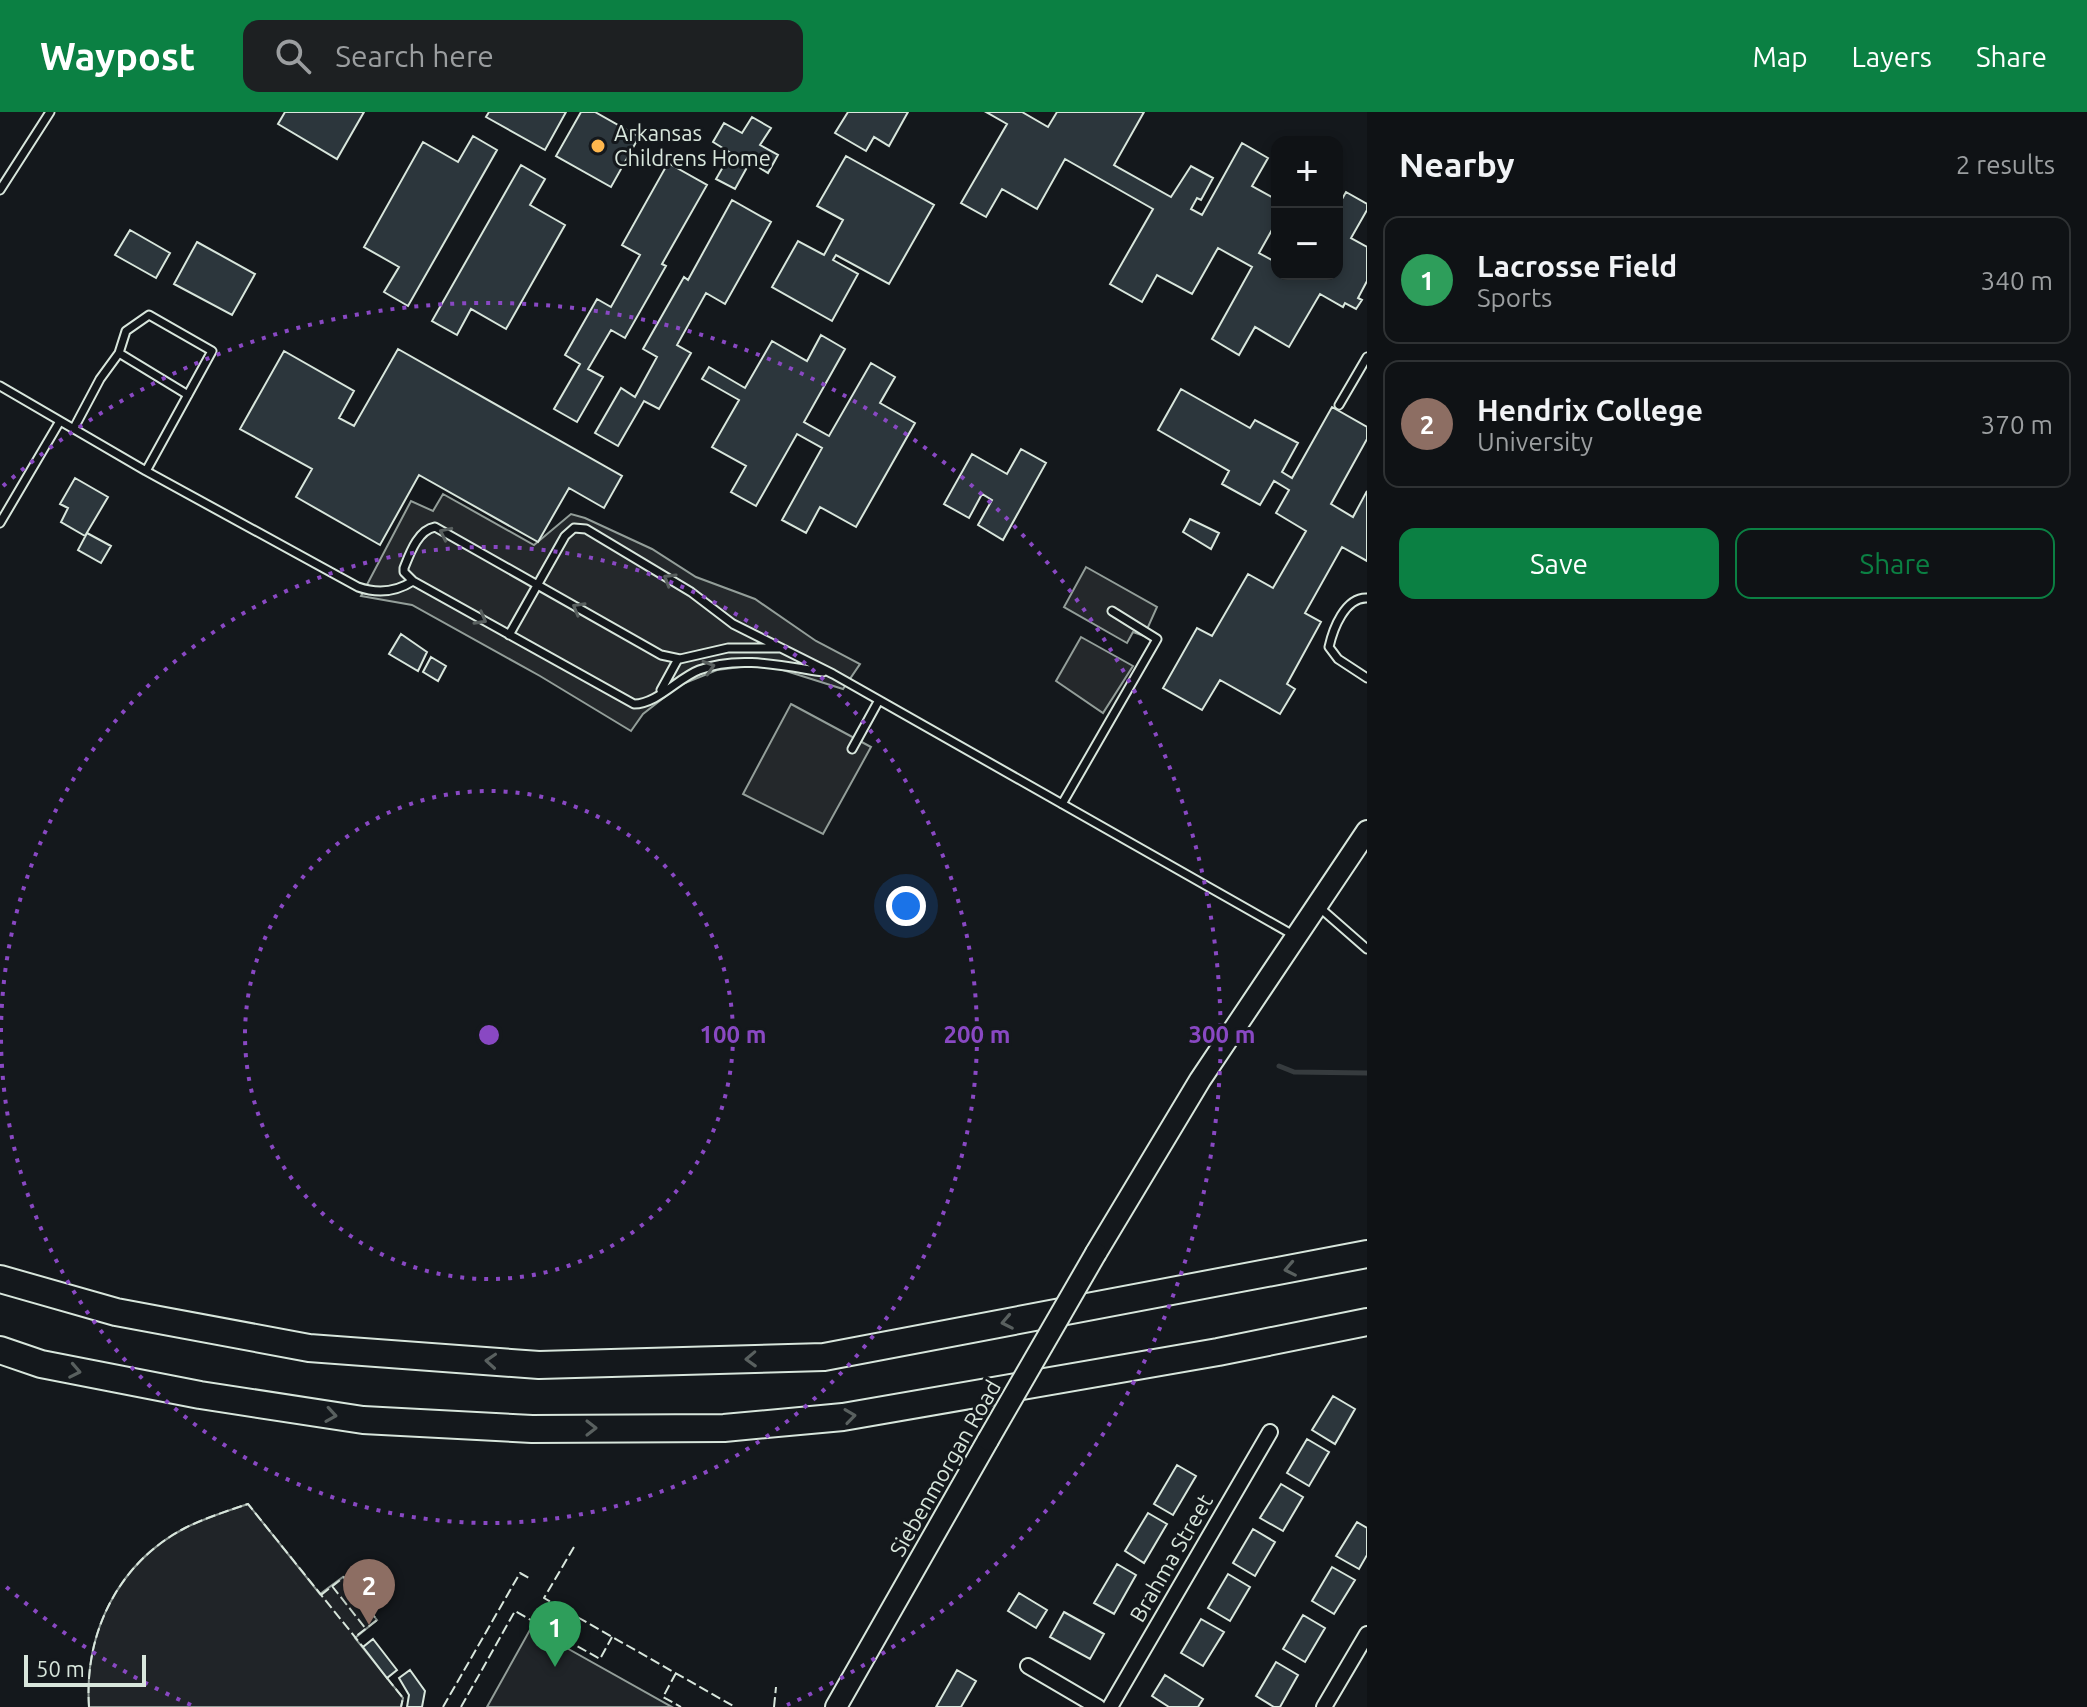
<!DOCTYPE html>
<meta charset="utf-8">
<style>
:root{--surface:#0f1215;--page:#1d2022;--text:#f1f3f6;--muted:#9b9ea0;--line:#2f3234;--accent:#0b8043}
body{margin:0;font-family:Ubuntu,sans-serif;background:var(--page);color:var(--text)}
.controls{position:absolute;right:24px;top:24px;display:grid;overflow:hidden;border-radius:16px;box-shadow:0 4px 12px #0003}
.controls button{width:72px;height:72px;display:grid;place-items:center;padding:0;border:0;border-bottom:2px solid var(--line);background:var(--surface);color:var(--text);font:40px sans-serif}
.scale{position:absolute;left:24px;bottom:20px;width:122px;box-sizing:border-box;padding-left:8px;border:4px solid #d8e6dc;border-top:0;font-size:22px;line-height:28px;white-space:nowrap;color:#d8e6dc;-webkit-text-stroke:6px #14181c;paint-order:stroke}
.you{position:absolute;left:906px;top:794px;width:28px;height:28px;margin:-20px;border:6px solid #fff;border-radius:50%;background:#1a73e8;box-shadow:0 0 0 12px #1a73e833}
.badge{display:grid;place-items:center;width:52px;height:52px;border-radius:50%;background:var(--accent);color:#fff;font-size:26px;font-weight:700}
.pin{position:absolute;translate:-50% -66px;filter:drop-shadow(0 2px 4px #0008)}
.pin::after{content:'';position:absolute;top:42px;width:28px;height:24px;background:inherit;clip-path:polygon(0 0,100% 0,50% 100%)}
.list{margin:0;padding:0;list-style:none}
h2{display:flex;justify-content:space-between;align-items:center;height:104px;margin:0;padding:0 32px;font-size:34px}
h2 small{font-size:26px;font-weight:400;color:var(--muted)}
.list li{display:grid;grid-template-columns:52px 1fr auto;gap:24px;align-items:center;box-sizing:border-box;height:128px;margin:0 16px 16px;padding:0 16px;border:2px solid var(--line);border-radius:16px}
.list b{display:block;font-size:30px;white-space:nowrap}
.list p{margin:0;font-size:26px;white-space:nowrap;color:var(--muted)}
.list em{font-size:26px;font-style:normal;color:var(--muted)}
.actions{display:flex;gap:16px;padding:24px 32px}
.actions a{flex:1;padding:18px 0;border:2px solid var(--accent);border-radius:16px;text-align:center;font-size:28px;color:var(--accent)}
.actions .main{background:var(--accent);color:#fff}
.icon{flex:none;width:44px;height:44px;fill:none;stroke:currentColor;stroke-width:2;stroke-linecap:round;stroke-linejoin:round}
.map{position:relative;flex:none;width:1367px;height:1595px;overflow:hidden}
header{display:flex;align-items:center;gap:48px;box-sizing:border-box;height:112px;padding:0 40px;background:var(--accent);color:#fff}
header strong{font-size:38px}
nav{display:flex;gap:44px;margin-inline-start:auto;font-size:28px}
.search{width:560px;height:72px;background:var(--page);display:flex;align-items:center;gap:20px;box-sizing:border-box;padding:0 28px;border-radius:16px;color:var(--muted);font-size:30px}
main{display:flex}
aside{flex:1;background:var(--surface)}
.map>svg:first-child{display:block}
</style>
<header>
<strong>Waypost</strong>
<div class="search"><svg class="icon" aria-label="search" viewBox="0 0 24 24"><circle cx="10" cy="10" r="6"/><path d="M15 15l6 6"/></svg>Search here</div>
<nav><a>Map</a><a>Layers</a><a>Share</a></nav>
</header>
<main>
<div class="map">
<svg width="1367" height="1595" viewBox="0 0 1367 1595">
<rect width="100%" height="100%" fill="#14181c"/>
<path fill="#202428" stroke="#939e99" stroke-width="2" d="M248,1392L320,1482L343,1465L377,1508L355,1526L403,1586L401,1595H89C84,1521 118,1451 185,1416C205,1406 227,1399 248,1392Z
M531,1516L672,1595H487Z"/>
<path fill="#24282b" stroke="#939e99" stroke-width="2" d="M443,382L534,433L571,402L585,406L652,437L696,465L755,487L816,529L860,552L843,577L764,552L717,558L680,573L643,602L631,619L540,564L412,493L361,484L411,389L433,399Z
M1086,455L1157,495L1144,524L1133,520L1127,531L1064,495Z
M1081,525L1133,554L1103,601L1056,569Z
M791,592L871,635L823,722L743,682Z"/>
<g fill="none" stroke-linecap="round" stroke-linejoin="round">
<path stroke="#363b3e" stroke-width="5" d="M1279,954L1294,960L1367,961"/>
</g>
<path fill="#2c363c" stroke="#d8e6dc" stroke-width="2" d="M285,0H364L337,47L278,12Z
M489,0H566L545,38L486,5Z
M581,0H595L639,25L611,75L556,44Z
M848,0H908L889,34L874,25L866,39L835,21Z
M986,0H1022L1048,15L1057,0H1144L1114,53L1171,85L1191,54L1213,66L1201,88L1197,86L1191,97L1202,103L1242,31L1268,46L1252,74L1277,88V109L1259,141L1277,151V162H1337V96L1346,80L1367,92V98L1351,126L1367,135V169L1358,186L1362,188L1356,197L1345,191L1343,195L1320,182L1289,235L1255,215L1239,243L1212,227L1252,155L1218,136L1192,182L1157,163L1142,190L1110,172L1153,97L1065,47L1037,97L1002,77L986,105L961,91L1007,12Z
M752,5L771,16L760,33L778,43L768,61L750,50L735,77L716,67L731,41L713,30L724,11L742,21Z
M473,24L497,38L408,194L384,180L399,155L364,135L423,30L458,50Z
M846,44L934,93L889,172L836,143L833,148L858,162L832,209L772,175L798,129L824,143L843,108L817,94Z
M668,51L707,73L662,152L666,154L625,226L611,218L588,257L603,265L577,310L554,297L580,252L565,243L597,187L611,195L640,143L622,133Z
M521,53L545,67L530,93L565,113L506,217L471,197L457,223L432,209Z
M732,88L771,110L725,192L706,181L677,233L691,241L659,297L644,289L618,334L595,321L621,276L635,285L657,245L643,237L684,165L688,168Z
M130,118L170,141L156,166L115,143Z
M197,130L255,162L232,203L174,172Z
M821,223L845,237L804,310L829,324L871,251L895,265L880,291L915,311L856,415L820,395L806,421L782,408L822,336L797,322L756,394L731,380L746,354L712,335L739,288L702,267L709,255L745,276L772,229L807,249Z
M398,237L622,364L604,396L569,376L538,430L419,363L380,433L296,385L312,357L240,317L284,239L354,279L339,306L354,314Z
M1181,277L1250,316L1255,308L1298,331L1282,360L1292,366L1332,295L1367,315V327L1331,392L1353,405L1367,379V449L1342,435L1305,501L1321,510L1287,572L1295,577L1280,602L1220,568L1202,598L1163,576L1197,516L1212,524L1248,462L1273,476L1306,419L1276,401L1289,378L1274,369L1260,393L1222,372L1229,359L1158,318Z
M1021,337L1046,351L1003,428L978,413L992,388L982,382L969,406L944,392L972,342L1007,362Z
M75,366L108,385L85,424L61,410L68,396L60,392Z
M1190,407L1219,421L1211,437L1183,420Z
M87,421L111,434L101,451L78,438Z
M401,522L427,540L418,559L389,542Z
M431,545L446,554L438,569L423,560Z
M1333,1284L1355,1297L1335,1332L1312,1318Z
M1307,1327L1329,1340L1309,1374L1287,1361Z
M1177,1353L1196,1364L1173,1403L1154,1392Z
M1281,1372L1303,1385L1283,1419L1260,1406Z
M1148,1401L1167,1412L1144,1451L1125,1439Z
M1357,1410L1367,1416V1443L1359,1457L1336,1444Z
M1253,1417L1275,1430L1255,1464L1233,1451Z
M1117,1452L1136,1463L1114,1502L1094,1491Z
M1332,1455L1355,1468L1334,1502L1312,1489Z
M1228,1462L1250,1475L1230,1509L1208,1496Z
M1019,1481L1047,1498L1036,1516L1008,1499Z
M1064,1500L1104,1522L1090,1547L1050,1525Z
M1303,1503L1325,1516L1305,1550L1283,1537Z
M1201,1507L1224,1520L1203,1554L1181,1541Z
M373,1527L397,1558L387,1566L363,1535Z
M1276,1550L1298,1563L1280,1595H1274L1256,1584Z
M410,1558L425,1579L422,1595H407L409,1583L399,1566Z
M957,1558L976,1569L961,1595H936Z
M1165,1563L1203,1587L1198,1595H1169L1152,1584Z"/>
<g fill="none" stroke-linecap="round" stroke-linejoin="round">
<defs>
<path id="lane" d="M0,78L50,0
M0,274L146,359L358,475C378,482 396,480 413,469
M1339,293L1367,245
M74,316L100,267L119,241
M146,359L212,239L149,203L126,219L119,241L188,283
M0,411L60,309
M1367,486C1345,485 1333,517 1329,535L1338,547L1367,566
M509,523L565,424L574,416L586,417L691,480L733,512L833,562L1295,824
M778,536H728L680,547L661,543L435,415C418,418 410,441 404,456V460L413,469L634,592C657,592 678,566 699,558C738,543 783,554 823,560
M661,578L678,547
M852,637L879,588
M1062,692L1157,527L1112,499
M1319,795L1367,837"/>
<path id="street" d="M1028,1554L1098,1595
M1110,1595L1270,1320
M1324,1595L1367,1522"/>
<path id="secondary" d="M1096,1141L1200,968L1367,719
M836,1595L988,1328"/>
<path id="highway" d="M0,1167L116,1200L309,1236L539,1253L824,1245L1367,1142
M0,1238L41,1252L200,1283L363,1308L532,1317L724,1316L843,1305L1218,1240L1367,1210"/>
</defs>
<use href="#lane" stroke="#d8e6dc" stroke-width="11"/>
<use href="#street" stroke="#d8e6dc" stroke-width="18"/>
<use href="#secondary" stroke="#d8e6dc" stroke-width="24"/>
<use href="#highway" stroke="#d8e6dc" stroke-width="30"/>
<use href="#lane" stroke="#14181c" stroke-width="7"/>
<use href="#street" stroke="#14181c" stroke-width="14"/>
<use href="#secondary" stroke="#14181c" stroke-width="20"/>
<use href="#highway" stroke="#14181c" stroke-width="26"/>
<defs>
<path id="secondary-bridge" d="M988,1328L1096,1141"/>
</defs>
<use href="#secondary-bridge" stroke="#d8e6dc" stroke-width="24" stroke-linecap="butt"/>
<use href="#secondary-bridge" stroke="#14181c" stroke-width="20"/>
<path stroke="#d8e6dc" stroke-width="2" stroke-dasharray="10 4" stroke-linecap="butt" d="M574,1435L544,1486L735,1595
M332,1474L366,1517
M321,1483L344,1465L377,1508L355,1525
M676,1561L663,1585L681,1595
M387,1566L403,1586L401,1595
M89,1595C84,1521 118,1451 185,1416C205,1406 227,1399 248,1392L363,1535
M443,1595L520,1461L531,1467
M461,1595L515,1499L600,1547L612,1525
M774,1595L776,1575"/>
</g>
<defs><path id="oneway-chevron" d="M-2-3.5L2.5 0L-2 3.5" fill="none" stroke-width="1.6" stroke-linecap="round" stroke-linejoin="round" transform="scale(2)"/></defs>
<g stroke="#59605f">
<use href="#oneway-chevron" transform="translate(445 421) rotate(-154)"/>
<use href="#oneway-chevron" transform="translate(669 467) rotate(-149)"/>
<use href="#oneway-chevron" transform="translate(578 496) rotate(-150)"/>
<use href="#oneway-chevron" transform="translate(481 507) rotate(29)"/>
<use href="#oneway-chevron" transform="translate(709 555) rotate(-17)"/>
<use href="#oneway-chevron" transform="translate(1290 1157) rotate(169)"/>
<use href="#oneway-chevron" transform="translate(1007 1210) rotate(169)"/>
<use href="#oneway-chevron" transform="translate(751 1247) rotate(178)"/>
<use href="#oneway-chevron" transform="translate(491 1249) rotate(-176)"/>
<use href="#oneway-chevron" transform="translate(75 1259) rotate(11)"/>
<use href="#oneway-chevron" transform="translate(331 1303) rotate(9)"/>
<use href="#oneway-chevron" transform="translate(850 1304) rotate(-8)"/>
<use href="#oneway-chevron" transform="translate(591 1316)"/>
</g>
<g fill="none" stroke="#8948c3" stroke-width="4" stroke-dasharray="4 8">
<circle cx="489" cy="923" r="244"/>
<circle cx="489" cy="923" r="488"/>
<path d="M191 1593A733 733 0 0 1 3 1472M3 374A733 733 0 1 1 787 1593"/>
</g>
<circle fill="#ffb74d" stroke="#14181c" stroke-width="3" cx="598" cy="34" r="8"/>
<g text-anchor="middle" stroke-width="6" stroke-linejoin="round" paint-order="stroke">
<g font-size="22" fill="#d8e6dc" stroke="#14181c" text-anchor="start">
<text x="614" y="29">Arkansas<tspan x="614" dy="25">Childrens Home</tspan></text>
</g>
<g font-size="22" fill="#d8e6dc" stroke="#14181c">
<text transform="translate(945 1356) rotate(-60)" y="8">Siebenmorgan Road</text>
<text transform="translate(1171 1446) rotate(-60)" y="8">Brahma Street</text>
</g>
</g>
<circle cx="489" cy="923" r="12" fill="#8948c3" stroke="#14181c" stroke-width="4"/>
<g font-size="24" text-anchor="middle" font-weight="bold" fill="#8948c3" stroke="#14181c" stroke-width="6" stroke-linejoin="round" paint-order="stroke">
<text x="733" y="931">100 m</text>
<text x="977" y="931">200 m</text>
<text x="1222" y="931">300 m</text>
</g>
</svg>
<div class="controls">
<button>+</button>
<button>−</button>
</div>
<div class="scale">50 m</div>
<div class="you"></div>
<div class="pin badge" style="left:555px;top:1555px;background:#2e9e5b">1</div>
<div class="pin badge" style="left:369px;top:1513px;background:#8d6e63">2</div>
</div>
<aside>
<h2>Nearby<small>2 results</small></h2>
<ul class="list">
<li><span class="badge" style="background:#2e9e5b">1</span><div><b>Lacrosse Field</b><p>Sports</p></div><em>340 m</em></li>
<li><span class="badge" style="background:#8d6e63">2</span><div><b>Hendrix College</b><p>University</p></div><em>370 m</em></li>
</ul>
<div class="actions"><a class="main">Save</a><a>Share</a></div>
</aside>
</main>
